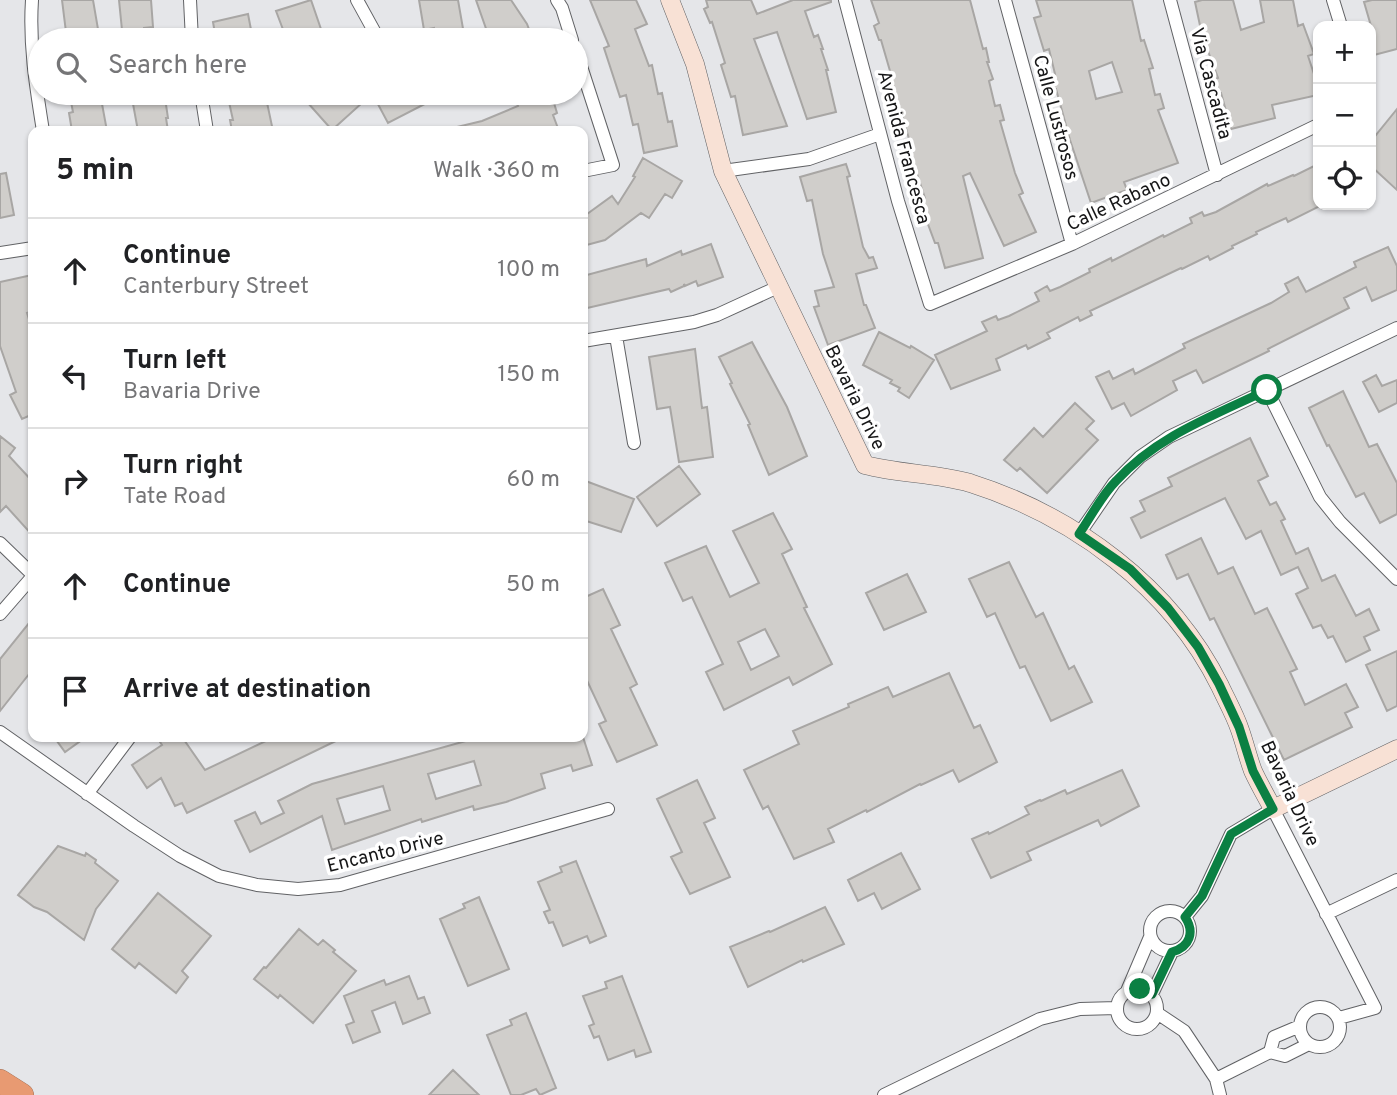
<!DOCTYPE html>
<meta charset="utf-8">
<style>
:root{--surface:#fff;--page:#f2f2f2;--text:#202124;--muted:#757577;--line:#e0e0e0}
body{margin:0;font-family:Overpass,sans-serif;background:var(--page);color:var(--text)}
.controls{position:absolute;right:21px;top:21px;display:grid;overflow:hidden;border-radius:14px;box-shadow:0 2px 5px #0004}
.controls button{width:63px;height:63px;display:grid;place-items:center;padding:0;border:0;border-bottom:2px solid var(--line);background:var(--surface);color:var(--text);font:35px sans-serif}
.stop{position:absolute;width:21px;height:21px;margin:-16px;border:5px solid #0b8043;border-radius:50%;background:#fff}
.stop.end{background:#0b8043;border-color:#fff;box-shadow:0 2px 7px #0008}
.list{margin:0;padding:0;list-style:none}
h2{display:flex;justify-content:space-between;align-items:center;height:91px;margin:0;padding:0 28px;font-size:30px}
h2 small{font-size:23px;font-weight:400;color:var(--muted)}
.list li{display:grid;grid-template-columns:46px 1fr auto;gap:21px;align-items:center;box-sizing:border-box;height:105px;padding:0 28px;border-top:2px solid var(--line)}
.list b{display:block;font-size:26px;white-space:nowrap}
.list p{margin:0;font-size:23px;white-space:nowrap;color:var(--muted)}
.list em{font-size:23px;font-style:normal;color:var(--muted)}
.icon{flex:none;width:38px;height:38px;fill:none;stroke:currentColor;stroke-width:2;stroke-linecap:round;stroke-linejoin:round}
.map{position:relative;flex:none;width:1397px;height:1095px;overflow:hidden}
.search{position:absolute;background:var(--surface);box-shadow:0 2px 5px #0004;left:28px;top:28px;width:560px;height:77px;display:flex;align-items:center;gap:18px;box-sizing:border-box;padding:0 24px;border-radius:38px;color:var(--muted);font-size:26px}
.panel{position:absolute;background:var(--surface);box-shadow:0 2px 5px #0004;left:28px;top:126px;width:560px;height:616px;border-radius:14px}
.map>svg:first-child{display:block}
</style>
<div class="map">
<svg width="1397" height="1095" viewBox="0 0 1397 1095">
<rect width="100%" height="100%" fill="#e5e6e9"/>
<path fill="#d0cecb" stroke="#a8a6a4" stroke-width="2" fill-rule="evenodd" d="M62,0H93L98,29L88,30L90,40H67Z
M119,0H151L153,27L144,28L145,40H123Z
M311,0L323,35H320L322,40H287L276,11Z
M419,0H458L465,40H436L434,28L424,30Z
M476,0H511L527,24L533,40H490Z
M590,0H636L647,24L635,29L649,66L652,65L658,94L662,93L668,122L672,121L677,146L644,153L638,124L633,125L626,95L620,97L604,48L609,46Z
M706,0H751L757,14L793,0H831V2L805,11L814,37L818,35L823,49H821L828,70H826L836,112L807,119L777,32L754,39L787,126L743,135L735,96L731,97L721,65L725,63L712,22L710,23L704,9L708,7Z
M871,0H970L983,49L986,48L989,62H987L993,79L989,81L995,106L1000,105L1004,120L1000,121L1015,173L1023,193L1019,195L1036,232L1004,246L970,173L963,176L983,258L945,268L938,243H935L919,200L925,198L917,174L914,175L909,162L904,140L909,139L902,114L899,116L894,103L897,102L890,71L881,40H879L874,26L879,23Z
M1036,0H1132L1141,41L1144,40L1153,68L1149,69L1155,95L1160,94L1164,108L1158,110L1178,163L1124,182L1127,190L1091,203L1070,140L1056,89H1054L1051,75L1055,74L1049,49L1044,51L1034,18L1041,16ZM1112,62L1122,92L1096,99L1089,71Z
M1202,0H1233L1241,30L1264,22L1260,0H1293L1298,26L1303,24L1314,54L1308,56L1318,86V95L1272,105L1275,118L1231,129L1221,93H1219L1215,79L1218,78L1202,35L1195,2Z
M1372,0H1397V49L1374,55L1371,41L1373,40L1371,26L1364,2Z
M248,14L253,40H216L213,22Z
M91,93H100L107,131H72L69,113L73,112L70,97Z
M131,93H153L154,101L165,98L168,118H166L168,131H138Z
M227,93H265L273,131H232L230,120H233Z
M299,93H353L362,103L332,130Z
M372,93H446L388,123Z
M536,93H551L557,113L553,115L559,131H458L457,127L482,121L518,106L516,100Z
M1397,109V190L1371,166V141Z
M643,158L682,181L672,198L665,194L649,218L641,213L605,240L583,246V217L612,196L618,204L635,177L633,176Z
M846,164L850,176L847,177L863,247L869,258L873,257L877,268L856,274L864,305H866L875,328L828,345L814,307L819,306L815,291L834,287L823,254L812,200L807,201L800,177Z
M1318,164V207L1288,222L1286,218L1256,232L1257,234L1232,246L1233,248L1210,260L1208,256L1182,269L1181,268L1090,311L1092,315L1080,321L1078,317L1047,333L1050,338L1028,349L1026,345L996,359L1000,370L951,389L935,355L987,331L982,322L996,316L998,320L1009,316L1039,301L1035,293L1047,286L1050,291L1060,287L1090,272L1089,269L1111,258L1112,261L1163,235L1164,237L1192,223L1190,218L1202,212L1204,216L1216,212L1267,184L1268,186L1293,175L1294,176Z
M6,173L14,215L0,218V174Z
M711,244L723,277L698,286L696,281L685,286L684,284V286L671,292L669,289L583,309V276L646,259L647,266L681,251L682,255Z
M1388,247L1397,266V290L1372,301L1366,287L1344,298L1349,308L1268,349L1269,351L1203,383L1196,370L1173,381L1177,390L1131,416L1124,403L1112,409L1096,377L1109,371L1113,379L1133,369L1135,374L1185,348L1183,344L1271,303L1289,292L1285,284L1298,277L1306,292L1356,267L1354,262Z
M32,275L33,311L27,313L33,332V414L22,419L10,395L16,392L0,346V282Z
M879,332L910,348L911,346L934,360L909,398L898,391L900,388L890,383L892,380L863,365Z
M752,342L787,407L807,456L769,475L748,425L750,424L730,384L732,383L719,357Z
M695,349L702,408L707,407L713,457L679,462L670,407L657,409L649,357Z
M1376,375L1382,386L1397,380V403L1379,412L1363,382Z
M1343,391L1369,447L1377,444L1397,483V514L1380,523L1364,493L1356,497L1329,445L1327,446L1309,408Z
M1075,403L1094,421L1086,429L1098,440L1047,493L1020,468L1017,471L1004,460L1034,428L1043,437Z
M0,436L15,448L9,456L33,482V536L6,506L0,512Z
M1250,438L1268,476L1258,481L1270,505L1276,502L1285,519L1281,521L1296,554L1308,548L1322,581L1335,575L1356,616L1369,609L1379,630L1364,637L1370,650L1346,662L1333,636L1328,638L1321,625L1313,628L1296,594L1308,588L1298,567L1281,575L1261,531L1246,539L1225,498L1141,538L1131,518L1145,511L1140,501L1172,486L1168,478Z
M679,466L700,494L657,526L637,497Z
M583,480L634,499L621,532L583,520Z
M773,513L792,549L782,554L807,607L804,608L832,664L793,685L789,677L724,710L706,672L723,664L692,597L683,601L665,563L706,546L730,597L759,583L733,531ZM765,629L779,656L751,670L738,642Z
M1201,538L1218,574L1233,567L1255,614L1267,608L1297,669L1290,672L1305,705L1346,684L1358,707L1345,713L1352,727L1284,760L1214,618L1210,620L1188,574L1177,579L1166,555Z
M1009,562L1036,617L1043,613L1069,669L1074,666L1092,702L1051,721L1025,666L1020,668L995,613L987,617L969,579Z
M907,574L926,612L884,630L866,593Z
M603,589L620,625L611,629L637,684L630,688L657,745L617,762L599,724L606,721L583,672V598Z
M33,618V669L0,711V659Z
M1397,651V706L1387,711L1366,665Z
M949,673L974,728L980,725L997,762L959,782L953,770L921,785L920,784L867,812L866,810L828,829L834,842L794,859L768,806L763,809L744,770L799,744L793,731L849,707L848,704L888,687L893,697Z
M54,737H86L65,752Z
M167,737H182L205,770L274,737H344L187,813L182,803L175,806L161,778L147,788L132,765L162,745L160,742Z
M480,737H583L592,765L573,771L571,765L541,774L545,788L506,802L474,810L473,806L422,822L421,819L332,850L322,816L250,852L235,821L255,812L261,824L284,813L278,801L312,784ZM474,761L481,785L436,799L428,774ZM383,786L390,810L345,824L337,799Z
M1122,770L1139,806L1101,826L1098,820L1027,852L1031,860L991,878L972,839L988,832L989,834L1029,814L1025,807L1040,800L1041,801L1065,790L1067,794Z
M697,780L715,818L704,823L730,877L690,894L671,857L682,852L657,799Z
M58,846L85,856L86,853L96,860L95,863L118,881L96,909L84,940L47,912L34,907L18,895Z
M901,853L920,889L882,909L874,893L858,901L848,880Z
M576,861L606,936L590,943L587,936L563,946L553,922L549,923L544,912L550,910L538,882L562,872L560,867Z
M158,893L211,936L182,971L188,977L176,993L139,963L135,968L112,949Z
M479,897L509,969L468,986L440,919L465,908L463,904Z
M825,907L844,944L803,962L802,960L748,987L730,947L769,931L770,932Z
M299,929L318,945L323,940L335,950L333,952L356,971L313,1023L280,995L278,998L254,979L264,967L266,968Z
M409,976L418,999L424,997L430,1013L403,1024L395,1002L372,1011L380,1032L353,1043L346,1025L354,1022L344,996L384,980L386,985Z
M622,976L651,1052L636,1057L634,1050L608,1060L599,1036L594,1038L589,1026L594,1024L583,996L607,988L605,982Z
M526,1013L556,1088L540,1095L536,1089L521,1095H511L487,1035L512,1025L510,1020Z
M453,1070L479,1095H429Z"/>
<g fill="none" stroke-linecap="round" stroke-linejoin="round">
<defs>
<path id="street" d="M32,0C29,45 36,87 43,131
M190,0L192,40
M357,0L379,40
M557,0L562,8L572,40
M845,0L898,201L930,304L1072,244L1318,125
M1005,0L1072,244
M1170,0L1217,175
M1333,0L1341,26
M576,51L613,165L583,171
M201,93L207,131
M723,171L809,159L880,134
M0,253L33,248
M616,336L634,443
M583,341L694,322L717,315L778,287
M1267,390L1320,497L1340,522L1397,579
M1079,534L1114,483L1140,457L1169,437L1397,328
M0,543L33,575
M0,614L33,576
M0,732L134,826L180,856L219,876L257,885L298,889L340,885L608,809
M87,794L130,737
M1150 931a20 20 0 1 1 40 0a20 20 0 1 1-40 0Z
M1326,914L1397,880
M1185,917L1202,896L1231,834L1273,809L1375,1008L1339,1018
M1117 1009a20 20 0 1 1 40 0a20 20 0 1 1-40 0Z
M1127,991L1150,937
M1152,994L1172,952
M1300 1027a20 20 0 1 1 40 0a20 20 0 1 1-40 0Z
M1157,1013L1184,1031L1216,1079L1220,1095
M1270,1052L1285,1056L1309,1044
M1216,1079L1270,1052L1274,1037L1300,1026
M884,1095L1040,1019L1080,1009L1117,1008"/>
<path id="secondary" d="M670,0L695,64L723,171L865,465C899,474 935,473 970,483C1074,516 1171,587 1220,686C1227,701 1235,715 1240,730C1245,744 1248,758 1253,771C1259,784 1266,796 1273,809L1397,749"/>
<path id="highway" d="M0,1081L22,1095"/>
</defs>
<use href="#street" stroke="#616265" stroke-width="14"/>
<use href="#secondary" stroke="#616265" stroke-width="19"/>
<use href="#highway" stroke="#9e6c52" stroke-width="24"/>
<use href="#street" stroke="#fff" stroke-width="12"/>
<use href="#secondary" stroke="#f8e1d5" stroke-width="18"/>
<use href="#highway" stroke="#e89a72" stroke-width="23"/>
</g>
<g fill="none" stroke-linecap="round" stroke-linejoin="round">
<path stroke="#0b8043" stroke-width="9" d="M1140,989L1152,994L1172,952C1190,947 1195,932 1185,917L1202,896L1231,834L1273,809L1253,771L1239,727L1219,684L1198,647L1168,608L1130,569L1079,534C1091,517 1101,496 1116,481C1157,436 1213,416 1267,390"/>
</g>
<g text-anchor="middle" stroke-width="7" stroke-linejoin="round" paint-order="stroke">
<g font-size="19" fill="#161617" stroke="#fff">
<text transform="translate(1212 83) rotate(75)" y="7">Via Cascadita</text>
<text transform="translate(1057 117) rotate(75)" y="7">Calle Lustrosos</text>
<text transform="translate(905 147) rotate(75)" y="7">Avenida Francesca</text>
<text transform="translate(1118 201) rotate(-25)" y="7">Calle Rabano</text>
<text transform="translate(856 397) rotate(64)" y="7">Bavaria Drive</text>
<text transform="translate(1291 793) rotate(65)" y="7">Bavaria Drive</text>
<text transform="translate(385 851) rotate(-14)" y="7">Encanto Drive</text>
</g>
</g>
</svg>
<div class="controls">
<button>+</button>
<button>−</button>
<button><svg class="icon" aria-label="locate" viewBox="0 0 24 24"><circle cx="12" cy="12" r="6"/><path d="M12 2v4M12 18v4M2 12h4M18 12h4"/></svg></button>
</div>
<div class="stop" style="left:1267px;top:390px"></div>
<div class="stop end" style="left:1140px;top:989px"></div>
<div class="search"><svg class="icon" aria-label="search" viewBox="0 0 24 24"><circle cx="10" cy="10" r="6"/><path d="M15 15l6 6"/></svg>Search here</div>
<section class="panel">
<h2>5 min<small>Walk · 360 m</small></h2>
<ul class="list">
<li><svg class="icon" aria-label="ahead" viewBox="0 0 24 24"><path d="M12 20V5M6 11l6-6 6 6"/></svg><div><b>Continue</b><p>Canterbury Street</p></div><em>100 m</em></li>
<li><svg class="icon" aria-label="left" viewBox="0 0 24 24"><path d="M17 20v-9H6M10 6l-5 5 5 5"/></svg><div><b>Turn left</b><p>Bavaria Drive</p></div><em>150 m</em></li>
<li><svg class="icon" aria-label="right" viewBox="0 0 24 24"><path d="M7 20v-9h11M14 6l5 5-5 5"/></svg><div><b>Turn right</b><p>Tate Road</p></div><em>60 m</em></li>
<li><svg class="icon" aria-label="ahead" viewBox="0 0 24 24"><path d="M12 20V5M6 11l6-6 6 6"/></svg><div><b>Continue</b></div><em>50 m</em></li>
<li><svg class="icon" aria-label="arrive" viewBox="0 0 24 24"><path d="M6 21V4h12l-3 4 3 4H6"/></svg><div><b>Arrive at destination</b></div></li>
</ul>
</section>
</div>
